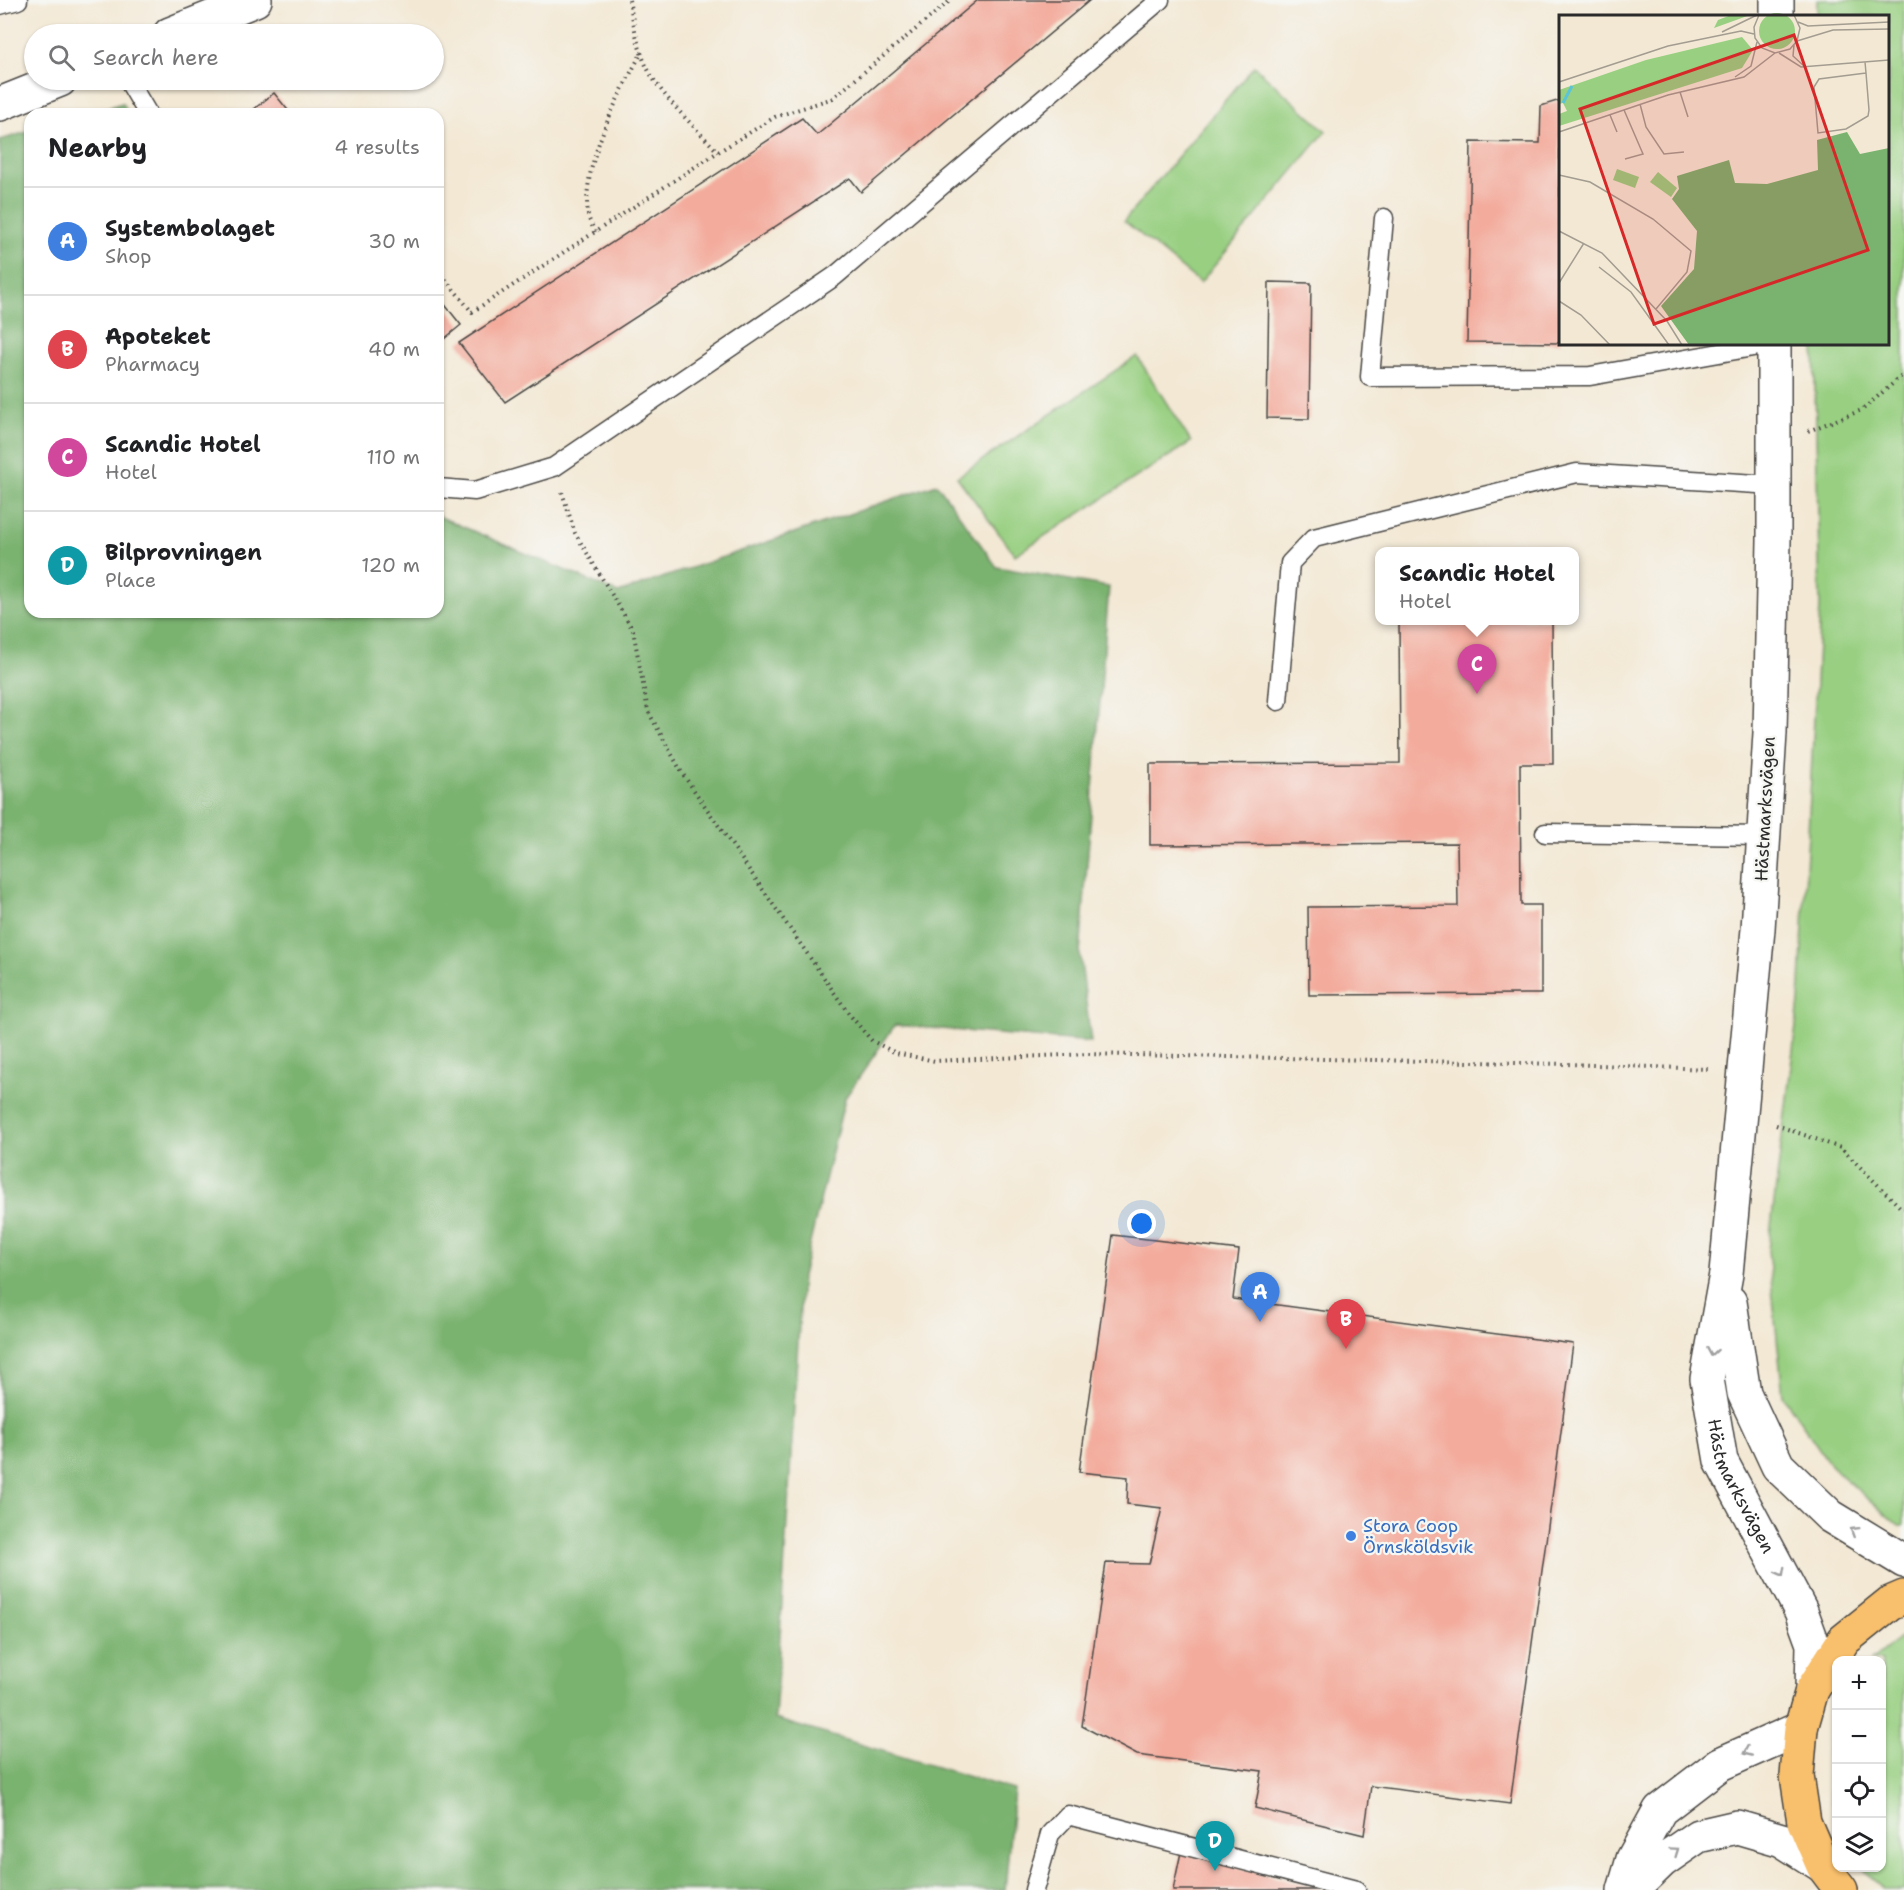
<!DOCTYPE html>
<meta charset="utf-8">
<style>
:root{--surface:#fff;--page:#f6f6f6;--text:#202124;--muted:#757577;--line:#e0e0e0;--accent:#d1495b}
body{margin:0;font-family:"Shantell Sans",sans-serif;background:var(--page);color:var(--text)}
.controls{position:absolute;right:18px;bottom:18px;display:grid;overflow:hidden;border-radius:12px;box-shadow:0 2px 4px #0004}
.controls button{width:54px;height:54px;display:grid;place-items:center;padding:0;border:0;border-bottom:2px solid var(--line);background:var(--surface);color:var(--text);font:30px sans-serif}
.you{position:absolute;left:1142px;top:1224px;width:21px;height:21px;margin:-15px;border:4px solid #fff;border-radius:50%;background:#1a73e8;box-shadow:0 0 0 9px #1a73e833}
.badge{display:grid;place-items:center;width:39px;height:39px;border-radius:50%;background:var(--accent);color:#fff;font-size:20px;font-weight:700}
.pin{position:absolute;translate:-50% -50px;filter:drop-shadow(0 2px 3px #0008)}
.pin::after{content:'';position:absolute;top:32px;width:21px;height:18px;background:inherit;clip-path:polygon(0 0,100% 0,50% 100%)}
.popup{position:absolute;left:1375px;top:547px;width:204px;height:78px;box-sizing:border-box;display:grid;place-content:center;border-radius:12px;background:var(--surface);filter:drop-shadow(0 2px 4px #0005);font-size:20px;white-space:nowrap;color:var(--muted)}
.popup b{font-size:22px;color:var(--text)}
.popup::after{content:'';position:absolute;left:50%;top:100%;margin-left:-12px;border:12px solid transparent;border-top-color:var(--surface)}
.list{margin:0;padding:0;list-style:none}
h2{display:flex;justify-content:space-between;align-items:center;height:78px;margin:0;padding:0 24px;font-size:26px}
h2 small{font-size:20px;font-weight:400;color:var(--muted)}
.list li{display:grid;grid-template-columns:39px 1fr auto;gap:18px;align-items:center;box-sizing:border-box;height:108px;padding:0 24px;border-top:2px solid var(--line)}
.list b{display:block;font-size:22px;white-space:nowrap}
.list p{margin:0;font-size:20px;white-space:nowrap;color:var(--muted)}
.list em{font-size:20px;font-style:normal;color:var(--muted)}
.icon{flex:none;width:33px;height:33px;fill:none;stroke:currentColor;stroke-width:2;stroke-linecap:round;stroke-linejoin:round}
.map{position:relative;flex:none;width:1904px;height:1890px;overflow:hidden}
.search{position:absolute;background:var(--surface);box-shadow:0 2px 4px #0004;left:24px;top:24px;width:420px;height:66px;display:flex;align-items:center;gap:15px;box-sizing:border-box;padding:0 21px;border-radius:33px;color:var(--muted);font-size:22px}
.panel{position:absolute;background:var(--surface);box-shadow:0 2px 4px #0004;left:24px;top:108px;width:420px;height:510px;border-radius:18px}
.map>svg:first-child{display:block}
</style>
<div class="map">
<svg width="1904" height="1890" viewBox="0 0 1904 1890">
<rect width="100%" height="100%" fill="#f6f6f2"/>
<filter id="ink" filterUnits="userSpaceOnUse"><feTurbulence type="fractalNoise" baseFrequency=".0167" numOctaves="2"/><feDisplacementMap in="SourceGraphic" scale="12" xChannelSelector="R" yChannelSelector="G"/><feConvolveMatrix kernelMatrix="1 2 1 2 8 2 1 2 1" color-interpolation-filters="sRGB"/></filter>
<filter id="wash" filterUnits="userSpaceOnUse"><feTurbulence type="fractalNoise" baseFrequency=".008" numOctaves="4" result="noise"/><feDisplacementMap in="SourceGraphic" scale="24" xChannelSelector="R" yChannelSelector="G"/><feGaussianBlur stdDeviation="1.35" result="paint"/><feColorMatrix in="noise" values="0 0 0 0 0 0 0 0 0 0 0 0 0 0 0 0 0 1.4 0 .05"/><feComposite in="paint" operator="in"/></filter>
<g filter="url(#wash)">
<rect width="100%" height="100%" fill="#f3e8d4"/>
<path fill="#98cf81" stroke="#627d56" stroke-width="1.5" d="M1817,0H1904V1526H1899L1831,1466L1783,1396L1768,1250L1799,1002L1820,606L1814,344H1888V16H1817Z
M1254,66L1326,131L1200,283L1124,221Z
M1137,356L1191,442L1015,555L957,477Z
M1904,1635V1890H1883L1863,1868H1882V1660H1872Z
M1836,1723V1820C1828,1789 1825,1753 1836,1723Z"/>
<path fill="#7ab26f" stroke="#526e4d" stroke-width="1.5" d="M123,103L129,114H85Z
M30,131V612H438V516L618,593L937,484L997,567L1109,587L1080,954L1091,1042L895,1025L845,1098L802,1276L775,1719L1014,1790L1005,1890H0V140Z"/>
<g id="blocks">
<path fill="#f3ab9c" d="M978,0H1090L861,192L850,178L505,402L459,343L802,118L817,135Z
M274,93L291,114H248Z
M1560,100V343L1467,342L1471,142L1540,143L1541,106Z
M1269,282L1311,283L1309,419L1267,418Z
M438,296L461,325L438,344Z
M1399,620H1552L1553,764H1520L1521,905H1541V994L1309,995L1308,907L1458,906L1457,843L1150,845V764L1400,763Z
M1113,1235L1239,1250L1233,1299L1573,1344L1510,1804L1371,1786L1364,1835L1255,1808L1262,1771L1137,1755L1082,1726L1106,1563L1149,1564L1162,1508L1127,1504L1128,1477L1079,1472Z
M1181,1852L1322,1890H1173Z"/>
</g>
</g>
<g filter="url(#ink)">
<use href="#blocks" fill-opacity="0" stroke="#494744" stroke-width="1.5"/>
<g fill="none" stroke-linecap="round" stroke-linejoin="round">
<defs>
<path id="lane" d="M0,5L18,0
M128,80L148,114
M1384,218L1370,377L1590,376L1770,344
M438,488L475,491L554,467L710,361L835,276L1160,0
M1278,701L1290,563L1314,538L1577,473L1774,485
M1545,833L1763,836
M1034,1890L1050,1834L1068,1815L1356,1890"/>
<g id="street">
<path d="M1777,16V0"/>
<path d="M170,34L255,0"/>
<path d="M0,104L60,80"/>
<path id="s1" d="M1774,344V540L1770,733L1758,929L1726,1274L1707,1379L1721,1461L1801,1611L1813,1644L1812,1690"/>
<path d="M1730,1302L1744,1393L1778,1466L1830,1516L1904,1561"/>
<path d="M1624,1890L1633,1859L1660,1810L1720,1764L1801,1728"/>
<path d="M1632,1890L1662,1861L1698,1836L1737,1827L1782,1840L1823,1866"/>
</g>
<path id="highway" d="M1841,1890L1823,1866L1804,1822L1797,1776L1801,1728L1812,1690L1844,1640L1890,1603L1904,1597"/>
</defs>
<use href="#lane" stroke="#494744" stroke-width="21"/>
<use href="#street" stroke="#494744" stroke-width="36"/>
<use href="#highway" stroke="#494744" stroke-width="36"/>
<path stroke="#494744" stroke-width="4" stroke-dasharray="1.5 4.5" stroke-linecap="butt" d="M629,0C634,25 638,53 651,75C667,102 697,129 718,152
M595,232C593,227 589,221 588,215C581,165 618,96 642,52
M438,270L472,312L718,152L775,117L833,98L951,0
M1808,431L1862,410L1904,374
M562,492L575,533L633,630L648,711L682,773L849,1014L872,1041L896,1053L935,1061L1087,1054L1566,1064L1711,1069
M1776,1125L1841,1148L1900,1207L1904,1208"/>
<use href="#lane" stroke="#fff" stroke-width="18"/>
<use href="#street" stroke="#fff" stroke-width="33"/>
<use href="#highway" stroke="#f8bf6c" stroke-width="33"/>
</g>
<defs><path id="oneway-chevron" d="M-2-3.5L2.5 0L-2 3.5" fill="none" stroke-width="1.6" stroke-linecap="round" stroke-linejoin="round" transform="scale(1.5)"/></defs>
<g stroke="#a0a0a0">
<use href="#oneway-chevron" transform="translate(1712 1352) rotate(100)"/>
<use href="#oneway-chevron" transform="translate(1854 1531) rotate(-148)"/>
<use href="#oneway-chevron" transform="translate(1781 1572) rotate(62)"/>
<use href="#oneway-chevron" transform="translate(1747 1752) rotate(156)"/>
<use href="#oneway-chevron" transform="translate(1675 1851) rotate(-35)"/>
</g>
</g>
<circle fill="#3f7fe0" stroke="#f6f6f2" stroke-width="2" cx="1351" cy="1536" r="6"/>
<g text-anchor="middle" stroke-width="4.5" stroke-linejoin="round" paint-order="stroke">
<g font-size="18" fill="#2b2b2b" stroke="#f6f6f2">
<text transform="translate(1765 809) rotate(-87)" y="6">Hästmarksvägen</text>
<text dy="6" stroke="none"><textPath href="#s1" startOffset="1152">Hästmarksvägen</textPath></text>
</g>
<g font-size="18" fill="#366cbe" stroke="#f6f6f2" text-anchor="start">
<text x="1363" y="1532">Stora Coop<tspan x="1363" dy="21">Örnsköldsvik</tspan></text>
</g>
</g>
<g transform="translate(1559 15)">
<rect width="330" height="330" fill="#f3e8d4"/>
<path d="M200 16a18 18 0 1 1 36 0a18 18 0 1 1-36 0ZM172,0H191L155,13L159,5ZM183,22L194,35L183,53L0,111V99L8,96L4,88L0,89V75L87,45ZM58,154L80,162L76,173L54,165ZM99,157L118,173L112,182L91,167Z" fill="#98cf81"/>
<path d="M288,117L301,139L330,133L329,330H130L102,291L135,254L138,216L113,184L120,174L118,161L170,145L176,168L208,169L259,155L258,125Z" fill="#7ab26f"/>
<path fill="none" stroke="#5bc4d7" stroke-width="3" d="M4,88L13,71"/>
<path fill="none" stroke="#a39c90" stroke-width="1.5" d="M200,0L195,12L196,23L203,33L216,38L231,34L238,26L241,13L235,0M239,7L249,11L330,7M163,17L198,0M238,26L274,15L330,14M235,30L234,41L245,51M220,38L242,52L330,45M306,47L307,58L310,95L309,101L287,114L259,118L255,72L260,64L307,58M176,62L192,51L198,27M0,67L109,31L182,16L195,19M121,77L129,102M81,89L87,112L105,139L125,137M65,95L84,139L66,144M51,100L58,117M0,117L109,80L185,62L216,38M0,160L31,167L94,204L132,236L128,257L97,294M0,216L43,238L108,306L123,330M40,252L72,277L110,330M0,268L25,228M0,286L22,300L51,330"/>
<path fill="#d62828" fill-opacity="0.15" stroke="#d62828" stroke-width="3" d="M235,20L309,235L95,309L21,94Z"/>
<rect width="330" height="330" fill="none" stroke="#2b2b2b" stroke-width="3"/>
</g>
</svg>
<div class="controls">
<button>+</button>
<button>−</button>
<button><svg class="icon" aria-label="locate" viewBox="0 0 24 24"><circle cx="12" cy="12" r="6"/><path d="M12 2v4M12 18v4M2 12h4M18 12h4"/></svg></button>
<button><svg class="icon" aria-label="layers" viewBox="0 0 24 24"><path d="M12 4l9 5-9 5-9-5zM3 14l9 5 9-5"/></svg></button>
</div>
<div class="you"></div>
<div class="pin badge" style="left:1260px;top:1322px;background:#3f7fe0">A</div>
<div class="pin badge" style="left:1346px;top:1349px;background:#e0444e">B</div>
<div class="pin badge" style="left:1477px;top:694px;background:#d1479c">C</div>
<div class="popup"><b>Scandic Hotel</b>Hotel</div>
<div class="pin badge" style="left:1215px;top:1871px;background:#0f9aa8">D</div>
<div class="search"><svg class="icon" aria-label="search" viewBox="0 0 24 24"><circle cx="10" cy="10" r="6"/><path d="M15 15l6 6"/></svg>Search here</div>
<section class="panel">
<h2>Nearby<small>4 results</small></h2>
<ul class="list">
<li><span class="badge" style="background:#3f7fe0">A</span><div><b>Systembolaget</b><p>Shop</p></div><em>30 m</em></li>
<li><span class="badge" style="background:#e0444e">B</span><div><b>Apoteket</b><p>Pharmacy</p></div><em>40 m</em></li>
<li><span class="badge" style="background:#d1479c">C</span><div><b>Scandic Hotel</b><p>Hotel</p></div><em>110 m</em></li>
<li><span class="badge" style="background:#0f9aa8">D</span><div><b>Bilprovningen</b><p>Place</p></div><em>120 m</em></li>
</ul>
</section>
</div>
